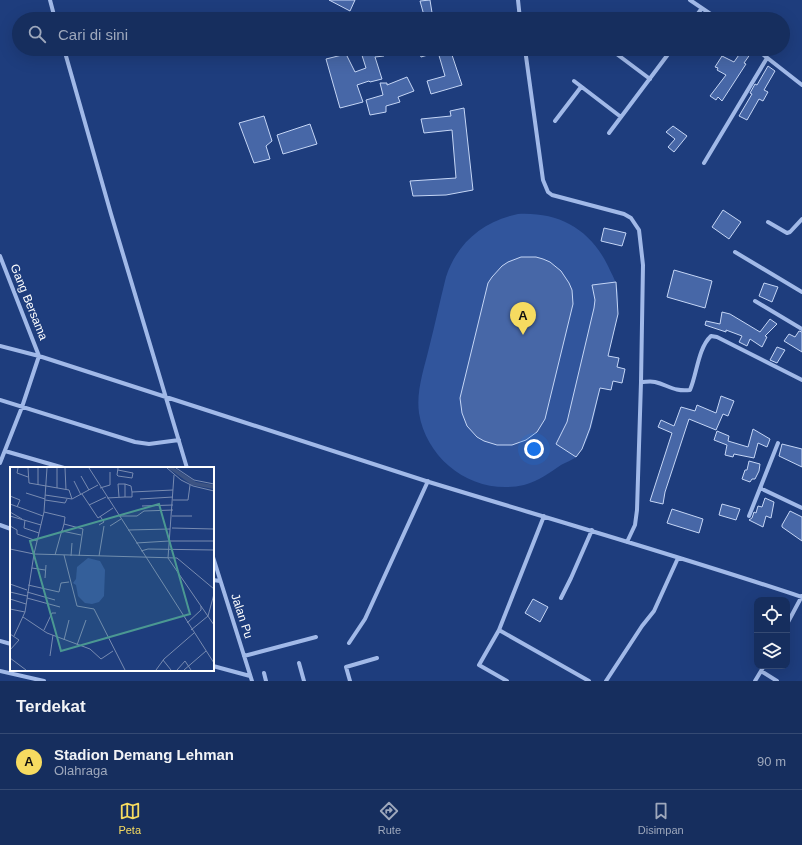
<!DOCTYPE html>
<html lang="id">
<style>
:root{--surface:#162e5e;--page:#1f3664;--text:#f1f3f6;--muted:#9ea8bc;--line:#354a73;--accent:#f6db60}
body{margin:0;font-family:Arial,sans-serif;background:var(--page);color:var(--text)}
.controls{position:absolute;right:12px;bottom:12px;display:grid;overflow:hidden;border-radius:8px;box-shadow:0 4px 16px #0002}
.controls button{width:36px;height:36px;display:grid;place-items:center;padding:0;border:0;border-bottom:1px solid var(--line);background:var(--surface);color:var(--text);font:20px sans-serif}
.you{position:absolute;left:534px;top:449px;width:14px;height:14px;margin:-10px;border:3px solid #fff;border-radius:50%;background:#1a73e8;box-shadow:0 0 0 6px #1a73e833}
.badge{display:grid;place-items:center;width:26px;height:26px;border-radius:50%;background:var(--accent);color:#111;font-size:13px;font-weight:700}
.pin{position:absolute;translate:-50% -33px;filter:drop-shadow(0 1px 2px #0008)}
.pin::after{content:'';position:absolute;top:21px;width:14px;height:12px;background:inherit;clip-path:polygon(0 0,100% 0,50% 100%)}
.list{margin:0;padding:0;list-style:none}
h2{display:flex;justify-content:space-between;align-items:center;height:52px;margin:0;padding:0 16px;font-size:17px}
h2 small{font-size:13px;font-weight:400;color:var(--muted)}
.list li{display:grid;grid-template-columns:26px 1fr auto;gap:12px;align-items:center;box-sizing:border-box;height:56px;padding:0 16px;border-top:1px solid var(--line)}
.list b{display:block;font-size:15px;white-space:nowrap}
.list p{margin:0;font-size:13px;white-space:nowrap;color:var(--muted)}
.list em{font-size:13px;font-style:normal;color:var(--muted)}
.icon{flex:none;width:22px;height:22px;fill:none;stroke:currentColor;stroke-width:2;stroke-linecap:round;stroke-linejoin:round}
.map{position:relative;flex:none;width:802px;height:681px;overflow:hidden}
.search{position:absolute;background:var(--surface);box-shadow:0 4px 16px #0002;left:12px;right:12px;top:12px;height:44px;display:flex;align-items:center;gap:10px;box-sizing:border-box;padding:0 14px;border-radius:22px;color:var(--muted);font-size:15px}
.sheet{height:108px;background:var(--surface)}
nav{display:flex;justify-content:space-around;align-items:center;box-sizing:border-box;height:56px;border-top:1px solid var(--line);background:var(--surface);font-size:11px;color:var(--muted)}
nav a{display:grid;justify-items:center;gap:2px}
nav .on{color:var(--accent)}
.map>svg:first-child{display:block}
</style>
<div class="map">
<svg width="802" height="681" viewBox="0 0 802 681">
<rect width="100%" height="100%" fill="#1e3d7d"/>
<path fill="#31559c" d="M518,214C559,212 590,229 608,266C612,275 617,282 618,292C620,314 613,335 608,356L619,358L617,367L625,369L622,383L613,381L611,390L600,388C595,410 592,439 577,456C573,460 566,462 561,465C549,473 539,481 524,485C475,496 427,462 419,413C416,391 424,369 429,348C435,324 440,301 446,277C457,243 483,221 518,214Z"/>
<path fill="#4767a7" stroke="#c5d6f6" d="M329,0H355L350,11Z
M430,0L433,19H425L420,1Z
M360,49H383L384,56L375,57L382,79L370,82L369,81L357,85L363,102L340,108L326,59L346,54L355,72L366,68Z
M418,49H450L462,85L431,94L427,81L445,76L438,52L421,57Z
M743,49L751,53L744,63L746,64L722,101L718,97L716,100L710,96L726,75L717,70L718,68L715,67L722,56L734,62Z
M768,66L775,71L764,90L768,92L763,101L759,99L747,120L739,116L752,94L750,93L755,84L757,85Z
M407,77L414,91L398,97L400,102L386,106V112L370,115L366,100L383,95L380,83H387V85Z
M464,108L473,190L446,195L413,196L410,181L456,178L452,130L424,133L421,119L451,116L450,111Z
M264,116L272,141L266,146L270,159L254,163L239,123Z
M310,124L317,144L283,154L277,135Z
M673,126L687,136L674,152L668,147L675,139L666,132Z
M723,210L741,222L729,239L712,227Z
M604,228L626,233L622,246L601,241Z
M521,257H536L543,259L550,262L561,271L569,283L572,290L573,304L545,419L537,432L526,440L512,445H497L484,441L477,437L467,426L462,413L460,398L488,283L492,277L502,266L508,262Z
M674,270L712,281L705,308L667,297Z
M616,282L618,314L608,356L619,358L617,367L625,369L622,383L613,381L611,390L600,388L590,428L582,449L576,457L556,444L567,422L594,308L595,300L592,285Z
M764,283L778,287L772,302L759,296Z
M722,312L730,314L760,332L770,319L777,324L765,336L767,337L762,347L750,339L747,346L739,342L742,336L726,330V332L705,325L706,321L720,324Z
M799,331L802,332V352L784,341L789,334L795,337Z
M777,347L785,350L777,363L770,360Z
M721,396L734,401L728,416L723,414L716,430L689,419L665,492L663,504L650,501L672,433L658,427L661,420L674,426L681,407L695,411L697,405L716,413Z
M753,429L770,439L767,447L758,443L754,458L734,454L733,457L725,455L727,445L714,440L717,431L729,436L728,441L748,447Z
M782,444L802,449V467L779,456Z
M749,461L760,464L759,471L755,479H752L750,482L742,479L745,470H747Z
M765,498L774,502L771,518L766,516L763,527L749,520L752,518L754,512L756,513L758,506L762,507Z
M722,504L740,509L736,520L719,515Z
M672,509L703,519L699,533L667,523Z
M790,511L802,517V541L782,527V525Z
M533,599L548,607L540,622L525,613Z"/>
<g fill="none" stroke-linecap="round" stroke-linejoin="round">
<path stroke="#a1b9e8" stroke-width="4" d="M50,0L55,19
M518,0L520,19
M690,0L718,19
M694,19L702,8
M64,49L111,214L187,468
M525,49L543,180L548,192L552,195L624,214L631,218L639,230L643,265L641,382L637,510L635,525L627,542
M610,49L650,79
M756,49L802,85
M574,81L621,117
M555,121L581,87
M609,133L672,49
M704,163L767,58
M768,222L787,233L790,232L802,219
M735,252L802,292
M0,256L39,356
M755,301L802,329
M0,346L39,356C169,397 299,441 429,482C554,520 679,556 802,597
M641,382C646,382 650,381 655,382C668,385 674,392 690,390C697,374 698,348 711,336L717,337L802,380
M0,400L135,442L149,444L179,440
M5,451L64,468
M0,463L22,407L39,356
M760,488L802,508
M749,516L778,443
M0,525L11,529
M213,557L252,681
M213,580L220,581
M561,598L571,578L592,530
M787,624L802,596
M499,630L589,681
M0,641L11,644
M349,643L365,619L428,481
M244,656L316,637
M299,663L304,681
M213,666L250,676
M0,671L44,681
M761,671L777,681
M264,673L266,681
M350,681L346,667L377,658
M507,681L479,665L499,630L544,516
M606,681L642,626L654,611L678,558
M755,681L764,666"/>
</g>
<g text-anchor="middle" stroke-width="3.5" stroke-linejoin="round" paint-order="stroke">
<g font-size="12" fill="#fff" stroke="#1e3d7d">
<text transform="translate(29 302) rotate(68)" y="4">Gang Bersama</text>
<text transform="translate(242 616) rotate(72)" y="4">Jalan Pu</text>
</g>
</g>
<g transform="translate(10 467)">
<rect width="204" height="204" fill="#1e3d7d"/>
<path d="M78,91L90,94L95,103L94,129L89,135L82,137L75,136L68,129L66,118L63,116L66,112L67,100Z" fill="#31559c"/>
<path d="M158,1H164L186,15L204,18V22L182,18Z" fill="#3c5382"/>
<path fill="none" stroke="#788bb1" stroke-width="1" d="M8,1L7,6L18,10M18,1L19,16L59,23L62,32M28,1V18M55,1L56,23M79,1L204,196M108,1L107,8L108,9L122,11L123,6L108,3M157,1L171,13L183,19L204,24M166,1L184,13L204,17M71,9L79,23M64,14L71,28M47,21V1M90,21L100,18V5M16,26L35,32M72,27L88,51L103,41M35,28L62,32L88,18M0,29L10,33L7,40M109,30L108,17H115M115,30H122V25L163,23M97,31L115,30V17L121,19L122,25M130,32L163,30M35,33L55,36L57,32M163,33H178L180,18M0,37L33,49M79,38L96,30M132,39L163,38M0,45L12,52M34,45L55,50L54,57M0,49L31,58M109,49H127L134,44L163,43M162,49H182M15,53L14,61L29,66M89,58L94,55L90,49M0,59L7,63V67L27,74M100,59L111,52M162,61L204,62M118,63L160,62M159,74H204M126,76L159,74M0,82L24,87L167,91L204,122M131,84L138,82L204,83M45,88L52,63M54,88L67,139L84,142L115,203M61,89L62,76M69,89L73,62L54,57L52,64L71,68M89,89L94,59M158,91L164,8M158,91L204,158M22,101L35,103M35,111L36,98M0,117L17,123M18,118L49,125L51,116L59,115M0,125L17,129M17,125L45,133M17,131L50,140M0,132L16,137M0,142L15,145M13,150L37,166L80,182L91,192L103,184M177,156L191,143V139M34,163L42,146H46M181,163L198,149L204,127M0,167L9,173L0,183M4,169L15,145L24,87L34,45L37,1M54,173L59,153M67,178L76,153M40,189L43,168M0,191L16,203M153,193L161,203M146,203L154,192L184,166M167,203L175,194L181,203M174,203L196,184"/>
<path fill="#4b9892" fill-opacity="0.15" stroke="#4b9892" stroke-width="2" d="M149,37L180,147L51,184L20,74Z"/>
<rect width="204" height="204" fill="none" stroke="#fff" stroke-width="2"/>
</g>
</svg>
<div class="controls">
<button><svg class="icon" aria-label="locate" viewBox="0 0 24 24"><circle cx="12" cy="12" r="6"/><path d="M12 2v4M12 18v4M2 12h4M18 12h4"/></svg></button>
<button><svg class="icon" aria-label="layers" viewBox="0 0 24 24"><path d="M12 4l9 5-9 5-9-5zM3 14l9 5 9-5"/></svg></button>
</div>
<div class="you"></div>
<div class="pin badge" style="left:523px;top:335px">A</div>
<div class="search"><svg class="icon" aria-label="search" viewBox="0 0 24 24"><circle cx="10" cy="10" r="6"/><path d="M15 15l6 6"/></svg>Cari di sini</div>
</div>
<section class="sheet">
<h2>Terdekat<small></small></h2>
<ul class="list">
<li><span class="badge">A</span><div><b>Stadion Demang Lehman</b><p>Olahraga</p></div><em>90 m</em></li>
</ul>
</section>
<nav>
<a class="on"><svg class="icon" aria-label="map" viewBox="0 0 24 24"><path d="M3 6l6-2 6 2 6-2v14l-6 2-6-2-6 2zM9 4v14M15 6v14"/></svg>Peta</a>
<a><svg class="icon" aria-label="directions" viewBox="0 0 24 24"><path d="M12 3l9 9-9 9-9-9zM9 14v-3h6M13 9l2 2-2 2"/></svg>Rute</a>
<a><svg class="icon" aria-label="saved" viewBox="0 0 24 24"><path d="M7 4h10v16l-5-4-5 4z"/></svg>Disimpan</a>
</nav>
